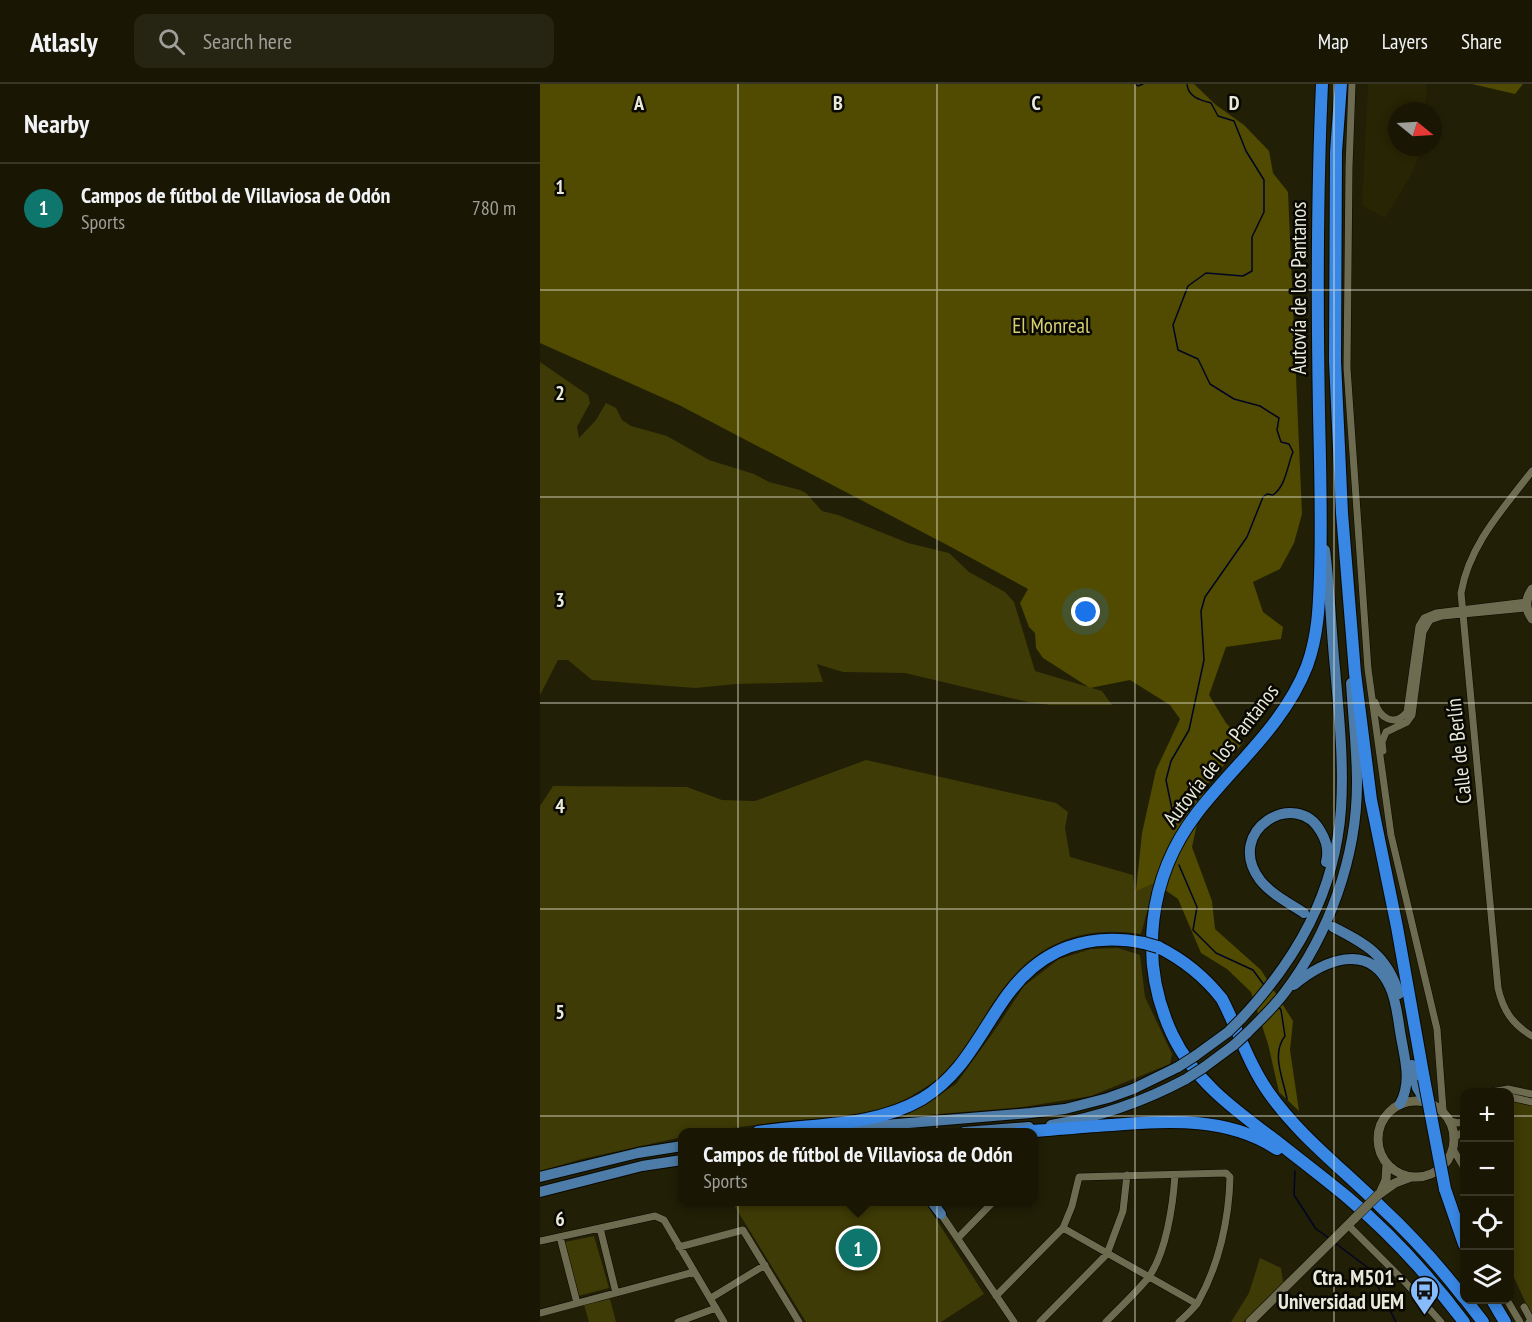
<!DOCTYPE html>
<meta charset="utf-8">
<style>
:root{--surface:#191704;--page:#262413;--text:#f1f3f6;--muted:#9f9f9a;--line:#373626;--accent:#0f766e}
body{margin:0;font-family:"PT Sans Narrow",sans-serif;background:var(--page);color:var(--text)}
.controls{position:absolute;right:18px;bottom:18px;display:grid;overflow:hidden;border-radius:12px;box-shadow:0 3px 9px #0003}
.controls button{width:54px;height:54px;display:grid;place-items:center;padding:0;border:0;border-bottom:2px solid var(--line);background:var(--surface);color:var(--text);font:30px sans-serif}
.compass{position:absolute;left:848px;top:18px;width:54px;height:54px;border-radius:50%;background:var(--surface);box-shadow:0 3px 9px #0003;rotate:108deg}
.you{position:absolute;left:546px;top:528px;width:21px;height:21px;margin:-15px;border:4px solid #fff;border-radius:50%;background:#1a73e8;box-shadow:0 0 0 9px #1a73e833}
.badge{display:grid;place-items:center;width:39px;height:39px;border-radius:50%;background:var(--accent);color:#fff;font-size:20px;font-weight:700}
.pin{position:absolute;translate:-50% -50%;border:3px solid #fff;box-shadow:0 2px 6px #0006}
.popup{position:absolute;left:138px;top:1044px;width:360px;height:78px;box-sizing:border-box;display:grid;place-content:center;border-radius:12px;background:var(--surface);filter:drop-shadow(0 2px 4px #0005);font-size:20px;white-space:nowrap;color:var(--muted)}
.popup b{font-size:22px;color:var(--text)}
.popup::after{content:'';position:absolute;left:50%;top:100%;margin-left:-12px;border:12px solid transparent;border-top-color:var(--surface)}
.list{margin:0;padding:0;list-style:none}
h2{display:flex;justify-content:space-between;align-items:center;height:78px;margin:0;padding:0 24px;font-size:26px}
h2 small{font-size:20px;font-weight:400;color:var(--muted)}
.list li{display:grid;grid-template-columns:39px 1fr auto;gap:18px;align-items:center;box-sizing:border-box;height:90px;padding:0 24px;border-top:2px solid var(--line)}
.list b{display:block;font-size:22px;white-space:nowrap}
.list p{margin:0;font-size:20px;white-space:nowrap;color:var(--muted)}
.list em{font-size:20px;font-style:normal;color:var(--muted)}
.icon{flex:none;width:33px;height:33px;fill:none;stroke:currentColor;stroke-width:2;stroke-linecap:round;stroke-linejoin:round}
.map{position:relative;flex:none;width:992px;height:1238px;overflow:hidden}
header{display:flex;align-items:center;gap:36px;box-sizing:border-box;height:84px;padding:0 30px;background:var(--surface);border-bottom:2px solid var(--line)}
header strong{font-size:28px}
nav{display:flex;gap:33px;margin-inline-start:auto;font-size:21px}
.search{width:420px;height:54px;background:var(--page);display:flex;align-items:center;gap:15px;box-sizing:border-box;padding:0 21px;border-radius:12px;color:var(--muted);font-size:22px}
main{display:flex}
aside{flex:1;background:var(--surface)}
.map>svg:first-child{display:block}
</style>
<header>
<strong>Atlasly</strong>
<div class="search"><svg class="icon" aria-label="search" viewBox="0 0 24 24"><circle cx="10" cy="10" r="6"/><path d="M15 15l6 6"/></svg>Search here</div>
<nav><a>Map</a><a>Layers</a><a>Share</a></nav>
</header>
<main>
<aside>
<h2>Nearby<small></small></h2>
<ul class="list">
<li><span class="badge">1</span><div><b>Campos de fútbol de Villaviosa de Odón</b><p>Sports</p></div><em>780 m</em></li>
</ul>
</aside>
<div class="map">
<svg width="992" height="1238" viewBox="0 0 992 1238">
<rect width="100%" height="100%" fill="#211f06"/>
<path fill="#282504" d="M828,0H887L885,27H857V63H882L872,89L845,134L822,121Z"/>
<path fill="#3f3b06" d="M0,278L48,311L50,319L37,343L39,354L56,336L66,319L76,324L82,336L91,342L127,352L169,376L214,390L229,398L260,406L266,409L282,427L298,431L368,459L409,469L429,488L465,508L474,518L495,587L562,607L572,621H510L488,618L365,589L303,588L277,580L283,598L197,600L155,604L52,596L28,576H18L0,611Z
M326,676L516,719L528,728L525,744L530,773L593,791L595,807L615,799L601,850C529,839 483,868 447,929C435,950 414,985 394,998C378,1008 360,1020 342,1025C309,1035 272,1034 238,1038C206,1042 175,1048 142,1048V1053L42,1075L0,1087V722L13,702L147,703L182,716L215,717Z
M578,864L600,871L605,913L632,970L630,980L551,1012L483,1023L363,1033L416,1000L457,943L484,902L519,875L551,865Z
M970,1017L992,1022V1232L970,1185Z
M192,1118H385L444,1210L401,1238H266Z
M54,1152L69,1204L38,1212L25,1158Z
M720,1174L741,1184L743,1198L703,1238H691L709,1209Z
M70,1215L76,1238H49L44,1221Z"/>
<path fill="#504b00" d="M0,0H654L676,21L704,41L729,67L733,89L748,108L762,430L754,459L740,485L713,498L723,528L743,543L741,555L686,563L669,611L686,639L704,658L665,703L652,763L672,817L675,845L721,886L753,937L750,966L759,1027L739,1008L728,960L711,908L687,885L661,869L638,815L615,799L596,807L602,749L616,686L640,635L630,621L590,596L550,604L503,574L496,564L495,549L489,543L480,519L488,505L411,463L139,321L0,259Z
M932,0H983L975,10Z"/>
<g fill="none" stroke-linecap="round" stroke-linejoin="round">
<path stroke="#000523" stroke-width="1.5" d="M595,0L598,2L603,0
M635,740L626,696L631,677L649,646L664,576L661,527L665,513L707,453L723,413L727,410L733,411C746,402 747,382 753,368L749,360L741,358L737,346L739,334L720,322L694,315L670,300L658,275L638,266L633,241L648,202L666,189L703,192L712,187V153L724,128V96L706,67L694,37L678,32L671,19C660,16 648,13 647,0
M639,781L657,823L653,846L676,869L713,886L724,901
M738,922L741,926L745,952C731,970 743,994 747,1015
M755,1087L754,1111L776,1145L789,1154
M795,1159L831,1186L837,1193L838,1203L856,1238"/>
<defs>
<path id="street" d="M812,0L809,83L807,284L828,585L851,751L897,945L903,1026
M992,387C963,425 929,461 921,509L958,904C963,926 972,940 992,952
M835,618C839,633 854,644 867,628L879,542L884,534L896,529L987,518
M843,667L842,658L846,648L867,638L872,631L883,548L890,536L902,532L987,524
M952,1008L968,1005L992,1010
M970,1013L992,1018
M910,1037L918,1039L924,1037
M914,1054L924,1047
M913,1065L924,1084
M401,1130L474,1238
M808,1141L865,1198L901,1238
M60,1144L76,1209
M523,1144L657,1220
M20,1153L37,1219
M418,1154L453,1118
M0,1157L115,1132L124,1136L184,1238
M139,1163L203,1146L259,1238
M456,1212L523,1144L532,1122L539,1093L686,1089L690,1093C689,1135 679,1181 658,1218C654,1225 645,1232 639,1238
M171,1214L225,1181
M967,1216L980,1238
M984,1223L991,1236L989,1238
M0,1229L154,1188
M138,1238L176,1224
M500,1238L567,1170L583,1127L587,1091
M566,1238C579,1224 595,1210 608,1194C626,1170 633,1121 635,1091"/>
<path id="secondary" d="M992,505C985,515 985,525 992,535
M838 1055a38 38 0 1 1 76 0a38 38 0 1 1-76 0Z
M841,1107L846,1096L847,1080
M838,1111L855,1099L871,1093
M710,1238L815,1134"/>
<path id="primary" d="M764,829C749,819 731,810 720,796C683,746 757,703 781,748C787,758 789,767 786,778
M793,843C826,860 847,871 859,910
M754,901C783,877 829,856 850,903C857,918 858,937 861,953C865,976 872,998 860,1020
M701,935C757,875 795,809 801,725C804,678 799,631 795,584C791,545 790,505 785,466
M707,949C720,936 734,923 745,908C789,850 817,773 817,699C817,666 813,632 811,599
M655,972L688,948
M872,981L877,1004L885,1017
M663,984L694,961
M511,1041C560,1033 603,1018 646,995
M296,1045L490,1029L525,1025L568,1014L593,1005L638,983
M424,1048L489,1043
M0,1093L98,1069L142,1062
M0,1108L102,1082L142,1076
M392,1118L401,1130"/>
<path id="highway" d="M782,0C777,109 777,218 779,327C780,382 782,436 780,491C779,522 778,552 767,582C744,641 695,680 657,729C608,793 598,877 632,950C654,997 695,1026 735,1056C759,1075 784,1094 807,1113C851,1150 890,1193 924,1238
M801,0L796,68L795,277L802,429L815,589L831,716L857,843L884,995
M618,863C644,876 664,892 682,915C698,946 709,981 729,1009C760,1053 803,1085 841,1123C871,1151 899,1182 924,1214
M218,1048C272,1039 332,1044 382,1015C424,990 440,948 468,910C502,864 549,848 604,859
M479,1048C510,1046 540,1043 571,1041C628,1037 687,1032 737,1065
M905,1105L924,1160
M926,1216L943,1238
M952,1216L965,1238"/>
</defs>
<use href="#street" stroke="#0a0800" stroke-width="8"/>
<use href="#secondary" stroke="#0a0800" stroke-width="10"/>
<use href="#primary" stroke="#0a0800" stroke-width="12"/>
<use href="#highway" stroke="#0a0800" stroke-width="14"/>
<use href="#street" stroke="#6d6c51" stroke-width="7"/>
<use href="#secondary" stroke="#6d6c51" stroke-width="9"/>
<use href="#primary" stroke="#4d7ca9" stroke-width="10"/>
<use href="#highway" stroke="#3887e4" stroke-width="12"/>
<defs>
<path id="secondary-bridge" d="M815,1134L838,1111"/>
<path id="primary-bridge" d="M688,948L701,935
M694,961L707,949
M638,983L655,972
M646,995L663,984"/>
<path id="highway-bridge" d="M604,859L618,863
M884,995L905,1105"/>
</defs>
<use href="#secondary-bridge" stroke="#0a0800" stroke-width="10" stroke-linecap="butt"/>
<use href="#primary-bridge" stroke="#0a0800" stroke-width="12" stroke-linecap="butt"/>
<use href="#highway-bridge" stroke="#0a0800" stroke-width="14" stroke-linecap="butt"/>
<use href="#secondary-bridge" stroke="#6d6c51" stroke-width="9"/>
<use href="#primary-bridge" stroke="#4d7ca9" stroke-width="10"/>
<use href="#highway-bridge" stroke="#3887e4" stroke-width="12"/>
</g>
<path fill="none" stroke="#eaeadb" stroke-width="1.5" stroke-opacity="0.55" d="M198,0V1238M397,0V1238M595,0V1238M794,0V1238M0,206H992M0,413H992M0,619H992M0,825H992M0,1032H924M970,1032H992"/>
<defs>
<symbol id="bus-pin" viewBox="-11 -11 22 30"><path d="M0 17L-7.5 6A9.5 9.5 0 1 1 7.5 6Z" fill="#87bbfb" stroke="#090802"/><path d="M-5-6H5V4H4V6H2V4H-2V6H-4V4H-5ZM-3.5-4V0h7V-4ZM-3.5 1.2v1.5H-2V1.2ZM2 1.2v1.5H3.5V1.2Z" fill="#111"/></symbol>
</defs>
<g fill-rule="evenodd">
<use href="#bus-pin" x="868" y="1190" width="33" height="45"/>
</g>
<g text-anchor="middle" stroke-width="5" stroke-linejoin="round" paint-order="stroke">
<g font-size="21" fill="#eaeadb" stroke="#090802">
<text transform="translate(759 204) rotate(-90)" y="7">Autovía de los Pantanos</text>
<text transform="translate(919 667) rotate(-96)" y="7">Calle de Berlín</text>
<text transform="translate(681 671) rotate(-52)" y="7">Autovía de los Pantanos</text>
</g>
<g font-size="21" fill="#d7d071" stroke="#090802">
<text x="511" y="249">El Monreal</text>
</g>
<g font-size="21" font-weight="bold" fill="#eaeadb" stroke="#090802" text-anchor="end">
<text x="864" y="1201">Ctra. M501 -<tspan x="864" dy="24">Universidad UEM</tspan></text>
</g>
</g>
<g font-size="20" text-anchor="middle" font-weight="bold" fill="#eaeadb" stroke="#090802" stroke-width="5" stroke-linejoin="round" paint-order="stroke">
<text x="99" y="26">A</text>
<text x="298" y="26">B</text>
<text x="496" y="26">C</text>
<text x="694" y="26">D</text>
<text x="20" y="110">1</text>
<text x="20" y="316">2</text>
<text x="20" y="523">3</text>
<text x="20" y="729">4</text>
<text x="20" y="935">5</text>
<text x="20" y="1142">6</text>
</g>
</svg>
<div class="controls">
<button>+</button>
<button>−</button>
<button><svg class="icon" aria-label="locate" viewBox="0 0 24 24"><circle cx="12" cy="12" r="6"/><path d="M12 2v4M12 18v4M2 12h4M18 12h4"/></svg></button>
<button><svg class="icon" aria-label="layers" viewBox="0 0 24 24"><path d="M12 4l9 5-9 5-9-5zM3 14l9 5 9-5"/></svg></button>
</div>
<svg class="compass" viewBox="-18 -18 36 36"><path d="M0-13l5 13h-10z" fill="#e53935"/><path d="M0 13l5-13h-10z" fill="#9f9f9a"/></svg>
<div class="you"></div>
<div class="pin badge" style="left:318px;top:1164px">1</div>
<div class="popup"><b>Campos de fútbol de Villaviosa de Odón</b>Sports</div>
</div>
</main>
